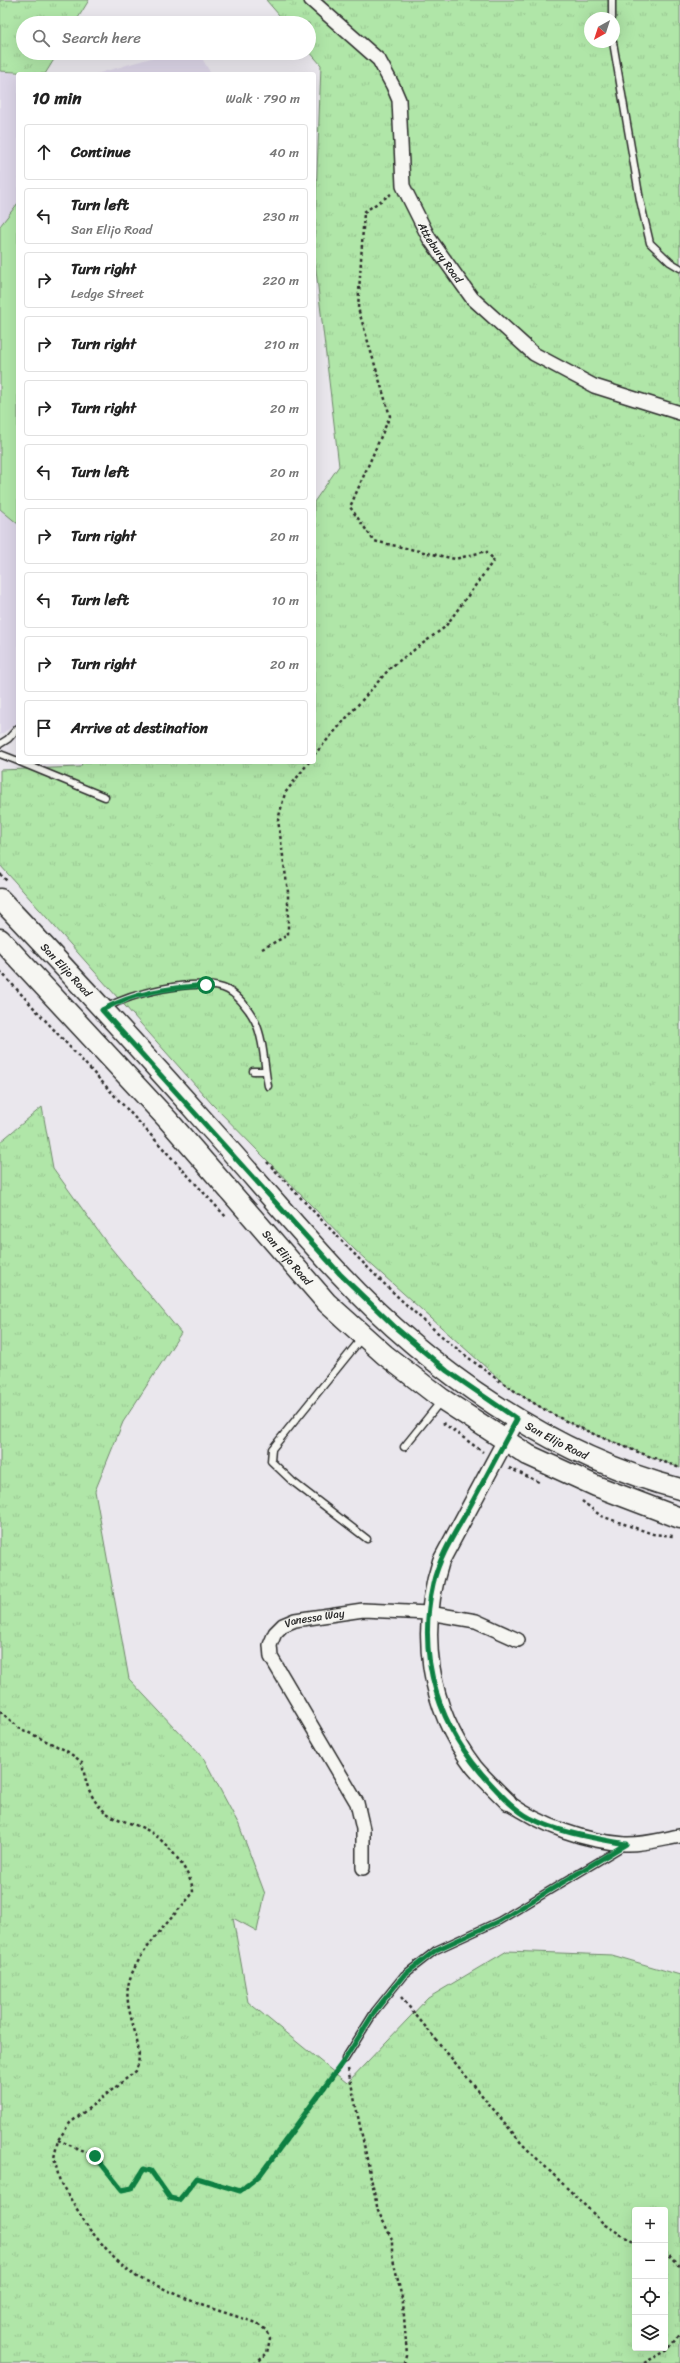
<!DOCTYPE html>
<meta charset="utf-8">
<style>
:root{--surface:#fff;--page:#f2f2f2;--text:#222;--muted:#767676;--line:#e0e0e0}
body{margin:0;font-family:Sriracha,sans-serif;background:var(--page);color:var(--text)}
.controls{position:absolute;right:12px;bottom:12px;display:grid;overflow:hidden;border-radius:4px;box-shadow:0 4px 16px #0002}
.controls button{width:36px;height:36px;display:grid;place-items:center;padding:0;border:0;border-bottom:1px solid var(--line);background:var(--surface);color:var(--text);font:20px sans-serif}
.compass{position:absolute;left:584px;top:12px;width:36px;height:36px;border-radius:50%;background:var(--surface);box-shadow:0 4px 16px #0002;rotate:219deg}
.stop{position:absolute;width:12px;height:12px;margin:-9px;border:3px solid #0b8043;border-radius:50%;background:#fff}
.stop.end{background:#0b8043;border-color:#fff;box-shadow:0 1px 4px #0008}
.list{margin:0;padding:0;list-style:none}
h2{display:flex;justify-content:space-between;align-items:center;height:52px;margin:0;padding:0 16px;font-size:17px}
h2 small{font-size:13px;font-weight:400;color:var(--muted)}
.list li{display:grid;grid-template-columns:26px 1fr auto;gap:12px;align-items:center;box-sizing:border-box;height:56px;margin:0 8px 8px;padding:0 8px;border:1px solid var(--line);border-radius:4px}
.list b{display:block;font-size:15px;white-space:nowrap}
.list p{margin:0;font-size:13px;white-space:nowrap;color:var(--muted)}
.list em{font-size:13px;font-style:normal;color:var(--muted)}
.icon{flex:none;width:22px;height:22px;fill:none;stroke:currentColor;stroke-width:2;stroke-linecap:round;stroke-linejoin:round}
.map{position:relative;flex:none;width:680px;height:2363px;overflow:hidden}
.search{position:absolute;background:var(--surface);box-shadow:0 4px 16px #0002;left:16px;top:16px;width:300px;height:44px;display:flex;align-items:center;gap:10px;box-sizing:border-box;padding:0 14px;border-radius:22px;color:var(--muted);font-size:15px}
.panel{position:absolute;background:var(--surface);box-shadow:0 4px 16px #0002;left:16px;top:72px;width:300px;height:692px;border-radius:4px}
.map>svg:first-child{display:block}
</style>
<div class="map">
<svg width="680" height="2363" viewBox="0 0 680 2363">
<defs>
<pattern id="grass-tufts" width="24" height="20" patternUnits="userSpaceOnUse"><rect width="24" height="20" fill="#b0e6a8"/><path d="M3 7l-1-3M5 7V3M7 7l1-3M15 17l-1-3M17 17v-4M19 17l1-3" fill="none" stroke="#98c591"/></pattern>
</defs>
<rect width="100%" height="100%" fill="#eae7ed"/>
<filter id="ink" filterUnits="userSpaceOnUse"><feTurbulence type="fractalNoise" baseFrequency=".025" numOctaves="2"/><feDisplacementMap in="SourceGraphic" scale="8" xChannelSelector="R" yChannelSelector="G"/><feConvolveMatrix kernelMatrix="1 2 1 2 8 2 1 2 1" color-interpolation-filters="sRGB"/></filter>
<g filter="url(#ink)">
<path fill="#dcd5e7" d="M168,53H199L211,74H96Z
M0,71L20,74H18V723L0,735Z"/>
<path fill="url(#grass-tufts)" stroke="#6e886a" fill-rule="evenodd" d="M0,0H89L75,23H23V53H58L45,74L0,71Z
M266,0H680V1468L598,1436L550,1413L508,1387L355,1250L212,1104L0,865V770L80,767L83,762H314V502L339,466L314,253L321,65L309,51V23H286ZM590,18H614V42H590Z
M42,1107L53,1168L106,1242L181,1333L123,1422L95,1491L129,1679L204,1759L239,1825L265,1894L257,1931L233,1918L248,2002L347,2083L428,1998L507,1951L612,1955L680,1975V2363H0V1142ZM635,2210H665V2348H635Z"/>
<path fill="#b0e6a8" stroke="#6e886a" d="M18,203V524L0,509V226Z"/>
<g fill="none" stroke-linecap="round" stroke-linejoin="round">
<defs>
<path id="service" d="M612,0V18
M613,42L640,200L650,243L670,262L680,268
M0,744L8,739L18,728
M0,754L18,761
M20,762L105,797
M105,1008C133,993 192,978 223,988C236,992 249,1009 255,1021C264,1040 264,1065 268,1086
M253,1071H265
M361,1339L272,1449L271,1461L292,1481L367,1539
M404,1447L441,1401
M345,2059L375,2011L404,1975L436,1950L499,1921L624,1846"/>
<g id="minor">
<path id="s1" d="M311,0L379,60L393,86L399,100L403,186L429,238L472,298L534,354L594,386L680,413"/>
<path d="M508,1802C542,1826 584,1841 625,1844C642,1845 663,1839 680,1836"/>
<path id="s2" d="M363,1868V1829L357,1803L271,1657L270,1645L275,1633L283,1625L295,1620L363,1610L429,1613L476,1621L518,1640"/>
</g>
<path id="tertiary" d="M508,1802C497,1791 484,1779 474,1767C428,1707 418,1632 441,1561L517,1419"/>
<g id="primary">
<path id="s3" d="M0,899C71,974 142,1051 211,1129C254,1177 295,1226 339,1273C429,1370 552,1456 680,1489"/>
<path id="s4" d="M0,939L168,1120L327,1303L385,1355L442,1399L528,1455L596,1486L680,1518"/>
</g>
</defs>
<use href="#service" stroke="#2b2b2b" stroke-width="9"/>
<use href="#minor" stroke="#2b2b2b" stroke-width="16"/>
<use href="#tertiary" stroke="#2b2b2b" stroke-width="19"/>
<use href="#primary" stroke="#2b2b2b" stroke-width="23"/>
<path stroke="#2b2b2b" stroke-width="2.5" stroke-dasharray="3 3" stroke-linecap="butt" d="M314,755L391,667L445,627L494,560L486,551L455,559L374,541L350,507L390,416L358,308L364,212L391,194
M0,874L8,882
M262,949L288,935V892L278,820L285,793L309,762
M0,971L227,1218
M267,1162C353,1253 438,1349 549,1412C590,1435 636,1451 680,1468
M443,1423L483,1452
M509,1468L539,1482
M582,1501L601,1516L653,1534L673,1536
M0,1711L19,1728L65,1750L82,1762C85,1780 89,1798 104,1811C116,1821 135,1823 149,1831C166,1841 193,1873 193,1893C174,1916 136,1954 129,1982C121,2011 147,2044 136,2071L70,2123L58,2140L54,2158L60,2182L90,2230L115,2259L137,2277L201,2305L254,2322L266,2330L270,2338L267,2353L257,2363
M401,1997L522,2144L605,2225L635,2243
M348,2069L378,2211L392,2239V2254L403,2303L407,2356L405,2363
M58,2140L95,2156L122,2190L132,2188L144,2169L151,2171L170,2198L179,2200L197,2178L240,2191L260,2175L340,2067
M665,2252L680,2266
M644,2363L668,2350L680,2333"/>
<use href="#service" stroke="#f6f6f2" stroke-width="6"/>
<use href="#minor" stroke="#f6f6f2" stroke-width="13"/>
<use href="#tertiary" stroke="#f6f6f2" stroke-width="16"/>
<use href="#primary" stroke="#f6f6f2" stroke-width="20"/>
</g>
</g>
<g fill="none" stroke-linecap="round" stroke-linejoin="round" filter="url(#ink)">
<path stroke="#0b8043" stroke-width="5" d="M95,2156L122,2190L132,2188L144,2169L151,2171L170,2198L179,2200L197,2178L240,2191L260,2175L345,2059L375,2011L404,1975L436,1950L499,1921L626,1844C594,1838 560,1833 530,1818C515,1810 503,1797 491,1784C439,1729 416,1659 433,1584C439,1557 455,1533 468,1510C484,1480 501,1449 517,1419L447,1371L396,1328L340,1274L102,1010C135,992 169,988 206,985"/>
</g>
<g text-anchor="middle" stroke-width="3" stroke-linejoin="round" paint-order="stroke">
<g font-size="11" fill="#2b2b2b" stroke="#f6f6f2">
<text dy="4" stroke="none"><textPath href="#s1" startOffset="298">Attebury Road</textPath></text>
<text dy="4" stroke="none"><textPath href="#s3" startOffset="97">San Elijo Road</textPath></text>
<text dy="4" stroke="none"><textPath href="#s4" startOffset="429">San Elijo Road</textPath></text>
<text dy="4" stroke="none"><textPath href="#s3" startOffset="781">San Elijo Road</textPath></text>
<text dy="4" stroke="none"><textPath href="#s2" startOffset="304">Vanessa Way</textPath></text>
</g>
</g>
</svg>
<div class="controls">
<button>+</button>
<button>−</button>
<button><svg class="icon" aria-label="locate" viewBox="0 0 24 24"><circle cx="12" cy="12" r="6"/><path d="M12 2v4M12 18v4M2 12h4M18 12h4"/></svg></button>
<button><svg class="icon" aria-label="layers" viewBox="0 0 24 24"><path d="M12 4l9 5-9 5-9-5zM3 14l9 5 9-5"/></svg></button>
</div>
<svg class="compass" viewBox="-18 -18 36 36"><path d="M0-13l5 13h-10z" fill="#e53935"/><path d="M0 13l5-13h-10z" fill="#767676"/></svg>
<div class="stop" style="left:206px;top:985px"></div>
<div class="stop end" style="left:95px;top:2156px"></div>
<div class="search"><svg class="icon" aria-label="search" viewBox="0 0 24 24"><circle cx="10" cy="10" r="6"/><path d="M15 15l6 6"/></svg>Search here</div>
<section class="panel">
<h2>10 min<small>Walk · 790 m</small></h2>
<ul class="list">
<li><svg class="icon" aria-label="ahead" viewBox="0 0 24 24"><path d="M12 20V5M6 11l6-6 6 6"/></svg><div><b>Continue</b></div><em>40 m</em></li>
<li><svg class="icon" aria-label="left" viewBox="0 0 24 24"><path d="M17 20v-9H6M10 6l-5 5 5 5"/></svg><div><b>Turn left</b><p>San Elijo Road</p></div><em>230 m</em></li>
<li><svg class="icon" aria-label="right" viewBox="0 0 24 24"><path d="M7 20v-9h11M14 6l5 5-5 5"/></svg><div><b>Turn right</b><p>Ledge Street</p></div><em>220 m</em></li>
<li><svg class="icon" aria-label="right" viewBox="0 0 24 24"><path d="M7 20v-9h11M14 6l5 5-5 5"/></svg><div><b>Turn right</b></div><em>210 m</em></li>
<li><svg class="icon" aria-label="right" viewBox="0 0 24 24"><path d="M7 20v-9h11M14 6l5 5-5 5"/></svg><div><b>Turn right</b></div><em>20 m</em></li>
<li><svg class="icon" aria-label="left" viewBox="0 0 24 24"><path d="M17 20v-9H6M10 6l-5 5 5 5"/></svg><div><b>Turn left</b></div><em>20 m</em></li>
<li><svg class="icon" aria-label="right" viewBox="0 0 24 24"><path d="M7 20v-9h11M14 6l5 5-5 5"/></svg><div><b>Turn right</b></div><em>20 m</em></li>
<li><svg class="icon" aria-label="left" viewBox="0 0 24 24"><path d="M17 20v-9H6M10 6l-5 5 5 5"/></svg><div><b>Turn left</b></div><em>10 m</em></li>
<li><svg class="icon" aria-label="right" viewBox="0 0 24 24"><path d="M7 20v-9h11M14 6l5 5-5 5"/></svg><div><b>Turn right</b></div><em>20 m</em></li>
<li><svg class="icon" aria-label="arrive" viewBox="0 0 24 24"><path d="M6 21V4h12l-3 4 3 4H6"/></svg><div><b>Arrive at destination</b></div></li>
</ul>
</section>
</div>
